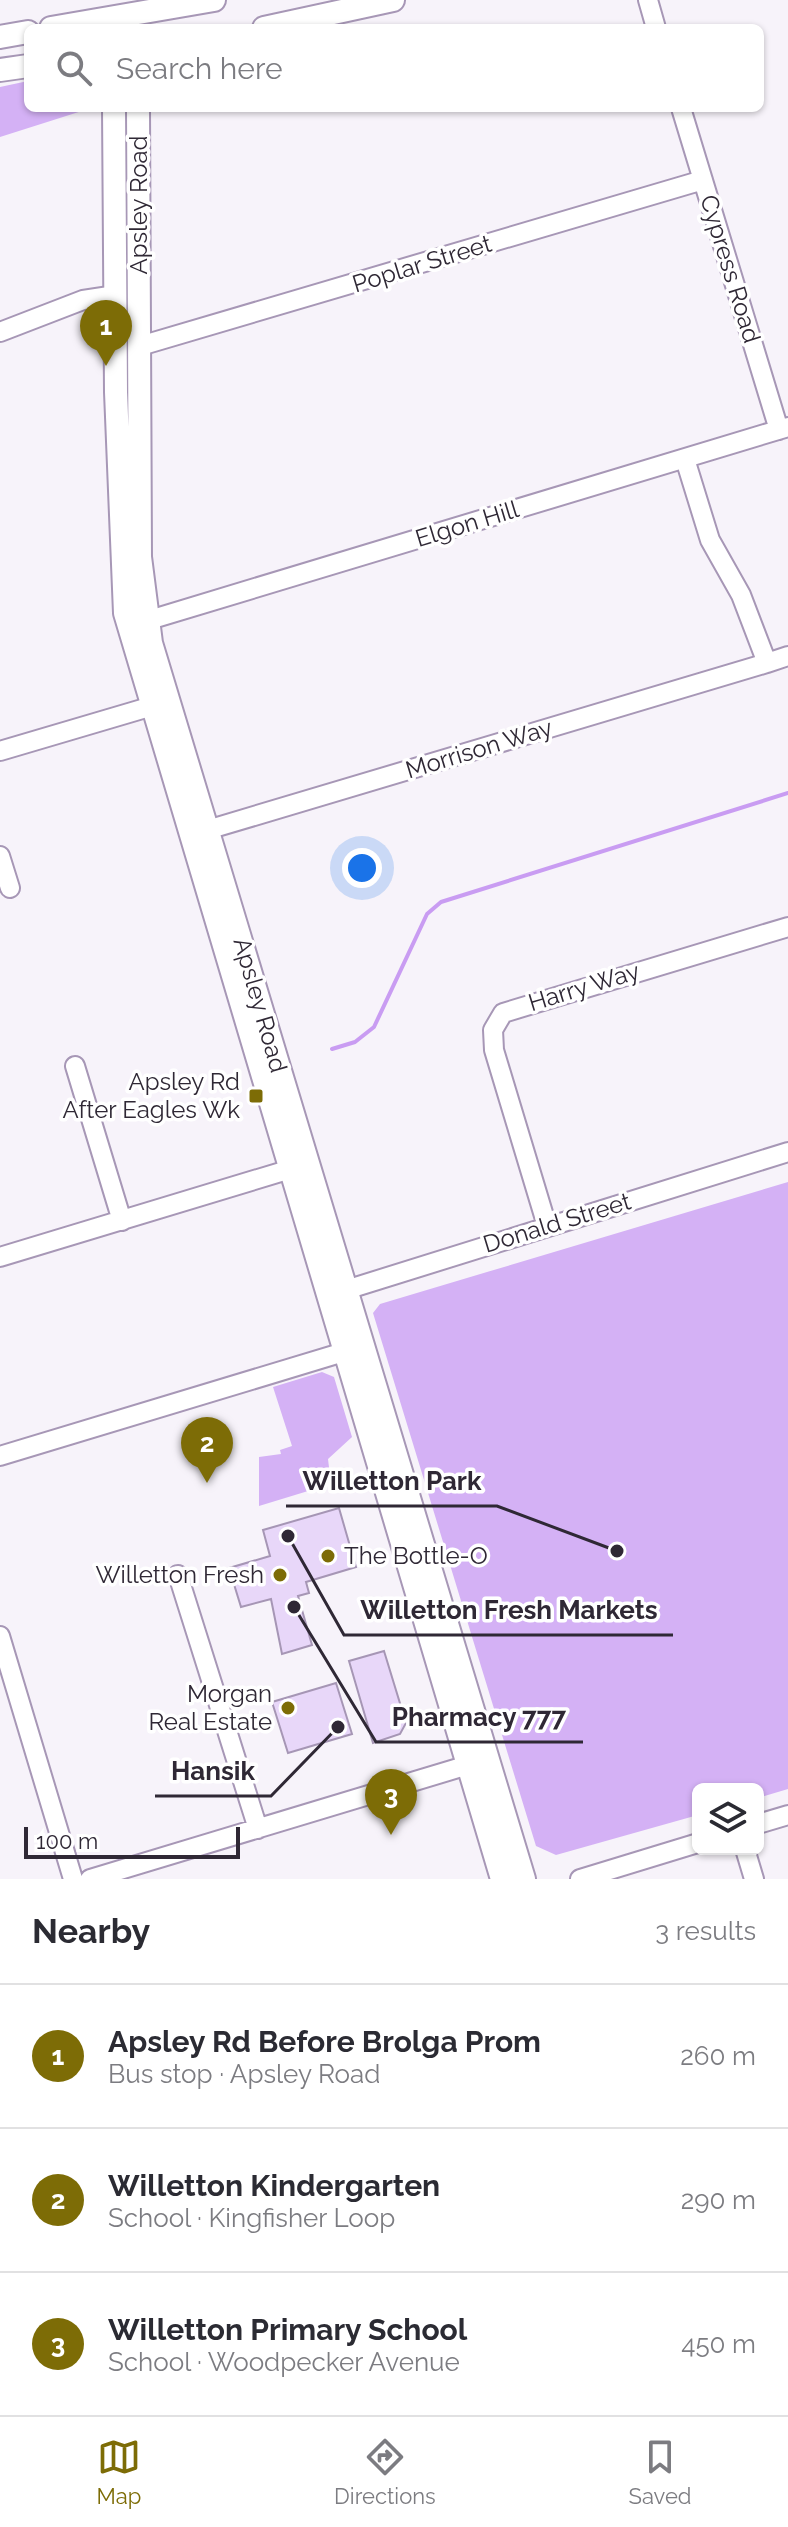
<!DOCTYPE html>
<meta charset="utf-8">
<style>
:root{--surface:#fff;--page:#f7f7f7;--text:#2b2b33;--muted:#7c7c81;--line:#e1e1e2;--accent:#7d6c06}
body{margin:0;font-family:Raleway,sans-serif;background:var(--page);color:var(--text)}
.controls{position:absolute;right:24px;bottom:24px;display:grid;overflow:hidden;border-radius:12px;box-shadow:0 2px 6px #0004}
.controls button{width:72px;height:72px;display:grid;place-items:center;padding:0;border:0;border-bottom:2px solid var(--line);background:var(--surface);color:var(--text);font:40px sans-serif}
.scale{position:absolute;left:24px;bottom:20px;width:216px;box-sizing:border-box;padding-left:8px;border:4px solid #2f2835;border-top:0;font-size:22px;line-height:28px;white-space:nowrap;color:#2f2835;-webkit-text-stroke:6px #fff;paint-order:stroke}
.you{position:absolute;left:362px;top:868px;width:28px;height:28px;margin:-20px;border:6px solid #fff;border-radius:50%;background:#1a73e8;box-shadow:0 0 0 12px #1a73e833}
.badge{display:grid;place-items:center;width:52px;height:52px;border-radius:50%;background:var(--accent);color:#fff;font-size:26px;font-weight:700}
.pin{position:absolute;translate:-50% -66px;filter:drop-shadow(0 2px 4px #0008)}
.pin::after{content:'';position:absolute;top:42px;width:28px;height:24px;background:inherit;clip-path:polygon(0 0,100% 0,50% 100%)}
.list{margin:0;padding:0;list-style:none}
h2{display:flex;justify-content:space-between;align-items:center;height:104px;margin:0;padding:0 32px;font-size:34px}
h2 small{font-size:26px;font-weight:400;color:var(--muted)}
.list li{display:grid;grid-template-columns:52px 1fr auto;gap:24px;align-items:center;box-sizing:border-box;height:144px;padding:0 32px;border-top:2px solid var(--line)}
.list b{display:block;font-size:30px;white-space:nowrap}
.list p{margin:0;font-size:26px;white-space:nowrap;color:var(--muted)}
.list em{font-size:26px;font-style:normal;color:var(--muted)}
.icon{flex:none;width:44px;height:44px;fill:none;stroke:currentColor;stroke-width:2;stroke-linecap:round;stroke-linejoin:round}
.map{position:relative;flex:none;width:788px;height:1879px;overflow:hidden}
.search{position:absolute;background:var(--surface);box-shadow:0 2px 6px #0004;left:24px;right:24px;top:24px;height:88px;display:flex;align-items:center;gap:20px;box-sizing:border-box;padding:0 28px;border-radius:12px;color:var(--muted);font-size:30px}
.sheet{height:536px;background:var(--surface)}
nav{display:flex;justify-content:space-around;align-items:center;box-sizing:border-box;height:112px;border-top:2px solid var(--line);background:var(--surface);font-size:22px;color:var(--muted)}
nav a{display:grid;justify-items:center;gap:4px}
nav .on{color:var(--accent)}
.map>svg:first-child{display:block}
</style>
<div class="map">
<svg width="788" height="1879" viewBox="0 0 788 1879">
<rect width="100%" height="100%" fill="#f7f3fa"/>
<path fill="#d4b1f5" d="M28,81V108L85,110L0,137V87Z
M788,1182V1789L758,1798V1789H698V1815L556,1855L536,1846L373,1313L380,1304Z
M322,1372L334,1377L352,1437L328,1459L331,1484L259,1506V1457L281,1454L280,1450L292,1446L273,1387Z"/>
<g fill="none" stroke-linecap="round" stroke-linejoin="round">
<path stroke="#c99cf2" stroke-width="4" d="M332,1049L355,1042L374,1027L427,914L441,902L788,793"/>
</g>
<path fill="#e8d7f9" stroke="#a696b5" stroke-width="2" d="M339,1508L356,1567L306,1582L309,1593L298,1596L312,1645L282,1654L271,1599L241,1607L229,1568L270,1556L263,1530Z
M384,1651L406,1723L400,1734L373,1743L349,1661Z
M336,1683L352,1734L288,1753L272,1702Z"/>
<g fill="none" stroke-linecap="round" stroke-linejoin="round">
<defs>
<path id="minor" d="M648,0L656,28
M681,108L779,430
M0,332L83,300L116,295
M140,346L703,180
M146,621L788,427
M767,663L788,656
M0,751L166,702
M197,833L767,663L741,595L710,540L685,459
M0,856L10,888
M75,1066L122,1221
M547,1226L494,1050L493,1030L503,1013L788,927
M0,1257L304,1165
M333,1294L788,1152
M0,1456L357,1348
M178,1575L258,1829
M0,1636L73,1879
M758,1824L788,1815
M745,1849L754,1879
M90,1879L478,1762
M580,1879L698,1843"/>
<path id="major" d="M51,28L214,0
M264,28L393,0
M0,37L28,32
M0,70L28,66
M114,108L116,392L125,613L502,1879
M138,108L140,557L151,643L524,1879"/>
</defs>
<use href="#minor" stroke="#a797b6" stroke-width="22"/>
<use href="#major" stroke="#a797b6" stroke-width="26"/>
<use href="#minor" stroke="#fff" stroke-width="18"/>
<use href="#major" stroke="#fff" stroke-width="22"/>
</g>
<g fill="#7d6c06" stroke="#fff" stroke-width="3">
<rect x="248" y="1088" width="16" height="16" rx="4"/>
<circle cx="328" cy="1556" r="8"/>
<circle cx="280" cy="1575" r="8"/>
<circle cx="288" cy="1708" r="8"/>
</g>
<g text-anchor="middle" stroke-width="7" stroke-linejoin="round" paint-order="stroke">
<g font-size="24" fill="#2f2835" stroke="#fff">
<text transform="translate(139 205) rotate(-90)" y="8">Apsley Road</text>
<text transform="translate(422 264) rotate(-17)" y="8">Poplar Street</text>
<text transform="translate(730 269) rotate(73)" y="8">Cypress Road</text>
<text transform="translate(467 524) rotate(-17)" y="8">Elgon Hill</text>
<text transform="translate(479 749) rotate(-17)" y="8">Morrison Way</text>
<text transform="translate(584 987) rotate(-17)" y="8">Harry Way</text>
<text transform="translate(260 1005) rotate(74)" y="8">Apsley Road</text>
<text transform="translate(557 1223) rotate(-17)" y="8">Donald Street</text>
</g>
<g font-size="24" fill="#2f2835" stroke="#fff" text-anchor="end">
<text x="240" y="1090">Apsley Rd<tspan x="240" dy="28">After Eagles Wk</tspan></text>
<text x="344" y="1564" text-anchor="start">The Bottle-O</text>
<text x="264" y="1583">Willetton Fresh</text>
<text x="272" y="1702">Morgan<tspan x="272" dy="28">Real Estate</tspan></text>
</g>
</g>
<path fill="none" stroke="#2f2835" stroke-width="3" d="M617 1551L497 1506H286M288 1536L344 1635H673M294 1607L376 1742H583M338 1727L271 1796H155"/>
<g fill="#2f2835" stroke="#fff" stroke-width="3">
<circle cx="617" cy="1551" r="8"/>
<circle cx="288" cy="1536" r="8"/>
<circle cx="294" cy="1607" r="8"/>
<circle cx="338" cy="1727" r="8"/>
</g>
<g font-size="26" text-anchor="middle" font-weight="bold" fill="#2f2835" stroke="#fff" stroke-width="7" stroke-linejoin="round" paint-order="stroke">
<text x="392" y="1490">Willetton Park</text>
<text x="509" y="1619">Willetton Fresh Markets</text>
<text x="479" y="1726">Pharmacy 777</text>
<text x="213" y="1780">Hansik</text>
</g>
</svg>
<div class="controls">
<button><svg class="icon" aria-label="layers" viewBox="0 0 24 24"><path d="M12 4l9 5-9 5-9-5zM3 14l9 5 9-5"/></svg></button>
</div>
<div class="scale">100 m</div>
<div class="you"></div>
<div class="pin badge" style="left:106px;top:366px">1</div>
<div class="pin badge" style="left:207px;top:1483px">2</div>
<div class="pin badge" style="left:391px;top:1835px">3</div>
<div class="search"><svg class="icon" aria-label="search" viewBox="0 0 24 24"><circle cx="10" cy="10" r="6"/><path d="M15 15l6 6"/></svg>Search here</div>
</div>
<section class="sheet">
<h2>Nearby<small>3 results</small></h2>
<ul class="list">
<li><span class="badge">1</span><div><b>Apsley Rd Before Brolga Prom</b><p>Bus stop · Apsley Road</p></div><em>260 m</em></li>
<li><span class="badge">2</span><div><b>Willetton Kindergarten</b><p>School · Kingfisher Loop</p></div><em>290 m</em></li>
<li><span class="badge">3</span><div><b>Willetton Primary School</b><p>School · Woodpecker Avenue</p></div><em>450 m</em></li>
</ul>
</section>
<nav>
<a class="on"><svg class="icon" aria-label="map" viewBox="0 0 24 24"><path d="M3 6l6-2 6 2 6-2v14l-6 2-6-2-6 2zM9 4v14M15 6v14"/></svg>Map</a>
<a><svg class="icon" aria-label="directions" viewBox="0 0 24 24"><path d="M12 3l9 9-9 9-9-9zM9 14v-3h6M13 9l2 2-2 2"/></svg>Directions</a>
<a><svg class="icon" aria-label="saved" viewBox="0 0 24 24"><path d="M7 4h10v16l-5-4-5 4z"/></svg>Saved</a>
</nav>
